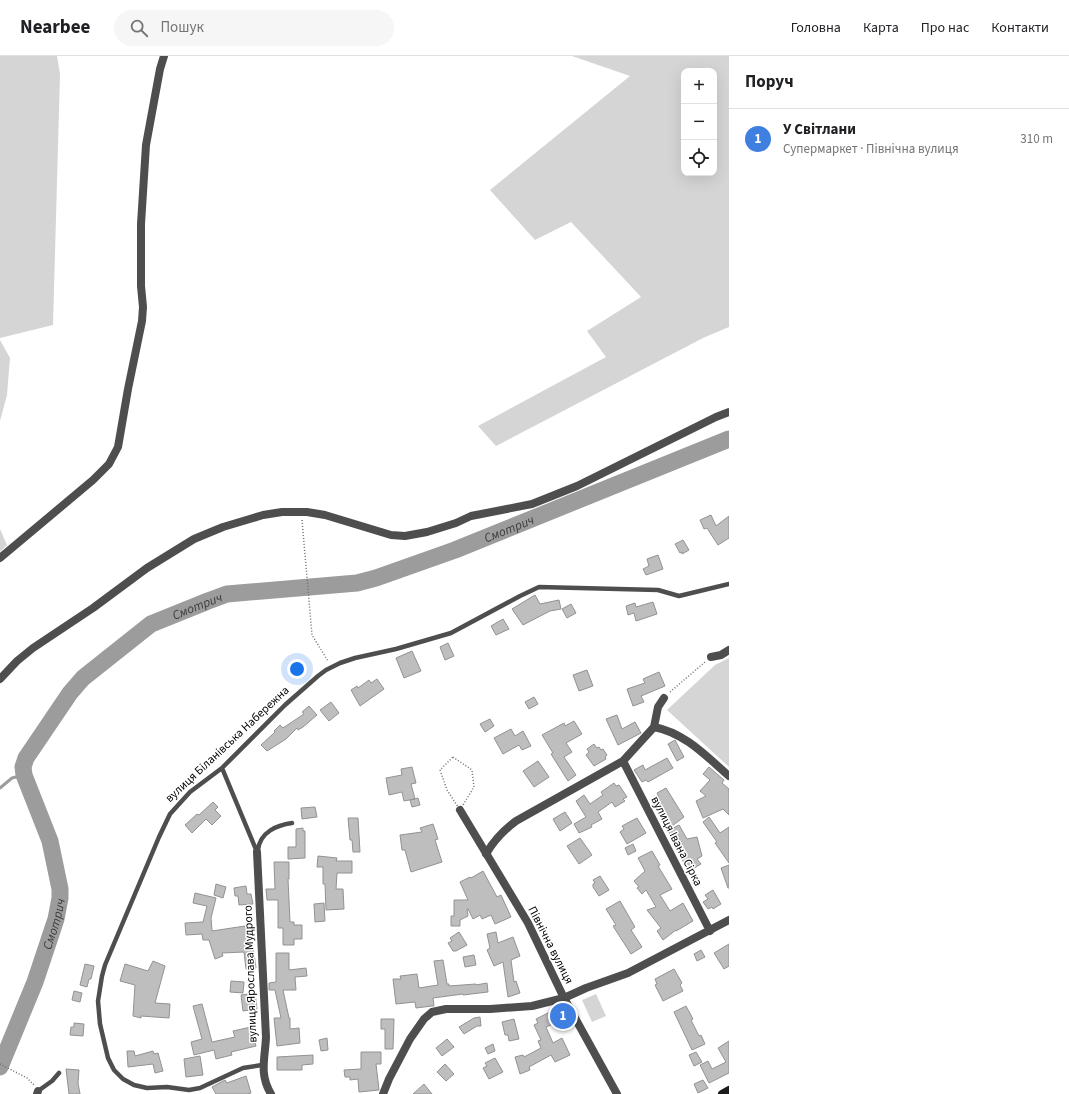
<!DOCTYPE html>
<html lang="uk">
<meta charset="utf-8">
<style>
:root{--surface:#fff;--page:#f6f6f6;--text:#202124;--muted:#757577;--line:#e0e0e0;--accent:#d93025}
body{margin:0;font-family:"Source Sans 3",sans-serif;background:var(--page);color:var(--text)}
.controls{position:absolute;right:12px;top:12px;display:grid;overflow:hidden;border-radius:8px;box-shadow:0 4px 16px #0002}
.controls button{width:36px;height:36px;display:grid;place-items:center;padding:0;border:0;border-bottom:1px solid var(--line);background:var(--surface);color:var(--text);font:20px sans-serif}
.you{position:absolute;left:297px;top:613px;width:14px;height:14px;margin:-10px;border:3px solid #fff;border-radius:50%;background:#1a73e8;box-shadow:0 0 0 6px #1a73e833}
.badge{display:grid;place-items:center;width:26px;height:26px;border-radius:50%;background:var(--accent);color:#fff;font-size:13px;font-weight:700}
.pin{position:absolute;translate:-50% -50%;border:2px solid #fff;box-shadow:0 1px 4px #0006}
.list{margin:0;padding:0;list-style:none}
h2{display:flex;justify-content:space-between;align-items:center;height:52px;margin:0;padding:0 16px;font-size:17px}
h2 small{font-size:13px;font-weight:400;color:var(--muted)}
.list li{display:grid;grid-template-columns:26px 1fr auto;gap:12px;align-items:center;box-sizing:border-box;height:60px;padding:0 16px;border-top:1px solid var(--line)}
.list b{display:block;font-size:15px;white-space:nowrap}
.list p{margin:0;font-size:13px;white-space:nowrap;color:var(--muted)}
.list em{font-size:13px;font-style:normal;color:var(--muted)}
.icon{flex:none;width:22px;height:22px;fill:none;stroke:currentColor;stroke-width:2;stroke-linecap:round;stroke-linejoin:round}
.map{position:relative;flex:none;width:729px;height:1038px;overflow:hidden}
header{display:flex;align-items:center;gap:24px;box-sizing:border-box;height:56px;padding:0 20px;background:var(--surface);border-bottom:1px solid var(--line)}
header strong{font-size:19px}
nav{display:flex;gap:22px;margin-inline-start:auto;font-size:14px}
.search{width:280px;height:36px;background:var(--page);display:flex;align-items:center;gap:10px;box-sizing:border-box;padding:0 14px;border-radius:22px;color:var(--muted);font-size:15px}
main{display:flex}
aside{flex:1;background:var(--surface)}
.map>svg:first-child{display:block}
</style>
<header>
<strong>Nearbee</strong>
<div class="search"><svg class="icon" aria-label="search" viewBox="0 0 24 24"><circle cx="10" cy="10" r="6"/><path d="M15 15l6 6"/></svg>Пошук</div>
<nav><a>Головна</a><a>Карта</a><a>Про нас</a><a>Контакти</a></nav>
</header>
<main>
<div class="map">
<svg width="729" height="1038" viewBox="0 0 729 1038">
<rect width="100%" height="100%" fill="#fff"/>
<path fill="#d5d5d5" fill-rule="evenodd" d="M0,0H57L60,18L53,269L0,282Z
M572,0H729V271L703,282L496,390L478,370L606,301L587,275L641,241L571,166L535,184L490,134L630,20ZM684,15H714V117H684Z
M0,284L10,302L7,339L0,365Z
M0,473L7,489L0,496Z
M729,602V711L667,654L715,609Z
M596,938L606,960L592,966L582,944Z"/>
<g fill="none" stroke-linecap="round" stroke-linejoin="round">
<path stroke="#9c9c9c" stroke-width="3" d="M0,732L12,722L24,719"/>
<path stroke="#9c9c9c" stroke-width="17" id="s1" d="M0,1011L35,926L56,863L60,842V833L50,785L24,719L23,711L26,702L70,637L83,622L151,568L208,545L227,538L357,527L376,522L455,494L729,383"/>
</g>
<path fill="#bebebe" stroke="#929292" d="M711,459L716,470L729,460V482L718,489L707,472L704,473L700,464Z
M683,484L689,494L682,498V496L680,497L675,488Z
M658,499L663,513L646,519L643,513L649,510L647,503Z
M535,539L540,548L559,544L561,553L550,555L523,569L512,553Z
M653,546L657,558L636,565L634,557L628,559L626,550L635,547L636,551Z
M571,548L576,557L567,562L562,553Z
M503,563L509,573L496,579L491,570Z
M448,587L454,600L445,604L440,591Z
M412,595L421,615L404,622L396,602Z
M587,614L593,630L579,635L573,619Z
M659,616L665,630L641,640L644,646L633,650L627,633L645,627L643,623Z
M377,623L384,633L360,650L351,634L357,630L358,632L369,624L371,627Z
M534,641L538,648L529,653L525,646Z
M331,646L339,657L329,665L320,654Z
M309,650L317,659L303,671L298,674L297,672L286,683L267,695L261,689L275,676L274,675L280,669L283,672L304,658L302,656Z
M617,659L622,673L635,666L641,677L618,689L606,663Z
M490,663L494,670L485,676L480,668Z
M574,665L582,678L566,687L572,696L564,701L576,719L568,725L551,698L553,697L542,679L564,667L565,670Z
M511,673L515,680L523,675L531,690L522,694L519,689L503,698L494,682Z
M675,684L684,701L677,705L668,688Z
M594,688L597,692L599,691L601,694L603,693L607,699L605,701L606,703L594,710L586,699L589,696L587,693Z
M667,702L673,712L648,726L646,724L642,726L634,714L643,709L645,714Z
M538,705L549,721L534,731L523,715Z
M412,711L416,727L411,728L415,743L404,745L402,736L389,739L386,722L402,719L401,713Z
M709,711L724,724L722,727L729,733V759L723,753L703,762L696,745L706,740L700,735L710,724L703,718Z
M614,727L616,730L619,729L627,741L623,743L625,745L615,751L612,746L598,756L602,763L591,769L592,771L579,777L574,768L586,761L576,745L584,739L590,748L603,739L601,736Z
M666,732L684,761L672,770L662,756L661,757L659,753L657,755L651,745L659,741L657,737Z
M418,742L420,749L412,751L410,744Z
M213,746L218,751L215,754L221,760L212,769L206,763L192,777L185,769L197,758L199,759Z
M315,751L317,761L302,763L301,752Z
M565,756L572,767L560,775L553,763Z
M709,761L720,777L729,771V807L715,787L717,786L703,766Z
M348,762H358L360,796H353L352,784H350Z
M637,762L646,777L627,788L620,776L624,773L622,770Z
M433,768L438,783L435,784L442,806L411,816L405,794H402L400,779L422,776L420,772Z
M679,769L687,783L697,781L702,800L697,803L701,808L689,815L680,800L682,799L668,775Z
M303,772V775H305V802L288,803V791H296V773Z
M580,782L592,799L579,808L567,790Z
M633,788L636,795L628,799L625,792Z
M652,795L660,809L658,810L672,833L660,839L670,855L683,847L693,865L676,875V874L663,884L657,875L661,872L647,854L656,851L646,834L642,838L637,832L639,831L634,825L645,815L638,802Z
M318,800L337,802L336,805H352V817H337L336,833H343L344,853L326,854L325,828H323V811H317Z
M274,806H289V823H288L290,866H294V869H302V883H294V889H283V872H278V844H267L266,833H275Z
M729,809V832H728L721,812Z
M483,815L497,841L501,839L511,861L495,868L491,859L482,863L480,859L473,863L468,853H467L468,860L460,864V870H451V860H454V844H468L460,826L470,821L471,822Z
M600,820L609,834L599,840L593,831V828L595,827L593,824Z
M216,828L226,831L223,842L214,839Z
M246,830L247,838H251L253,848L239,849L238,840H235L234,832Z
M713,834L721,848L713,853L712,851L708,853L703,846L708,843L705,839Z
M195,837L216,842L211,862L212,875L245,870L248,892L253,891L256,912L246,913L244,896L222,897L223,900L215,903L209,884H203L202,878L186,879L185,867L203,866L207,850L193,847Z
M620,845L635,871L631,874L642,891L631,898L613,870L616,869L606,853Z
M324,847L325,865L315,866L314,848Z
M459,876L467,889L456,895H453L448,887L452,885L450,882Z
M496,876L498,887L513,881L520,900L511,904L514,926L516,925L520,937L508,941L503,906L494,910L487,894L490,892L487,878Z
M729,888V910L724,913L714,897Z
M701,894L705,901L697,905L694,898Z
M276,897H289V914L306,912L307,920L295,921L296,934H283L289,962H290V973L299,972L300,987L277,990L274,962H281L275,934H269V927L276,926Z
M474,899L476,909L465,911L463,901Z
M443,904L447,928H449V930L476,928V929L487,927L488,936L463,939V938L433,942L434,950H432L416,952L415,946L396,948L393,923H401L400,920L417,918L419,932L438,929L434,905Z
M153,905L165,910L155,947L170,948L169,962L141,960V962L133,960L135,929L120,925L125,908L148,915Z
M85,908L94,910L91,923H89L87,931L80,929Z
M674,913L682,927L680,929L683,935L663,945L655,929L657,928L655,923Z
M231,925L244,926L243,937L230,936Z
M74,935L82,937L80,946L72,944Z
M255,937L257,953L243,955L241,939Z
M202,948L212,986L235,981L233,975L251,971L256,990L231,996L232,999L216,1003L214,994L194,999L191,986L202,983L193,950Z
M561,949L569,965L561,968L560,965L546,971L553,987L562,982L570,999L555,1006L551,999L529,1011L530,1014L520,1018L515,1001L523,999L524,1001L541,992L538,985L541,984L534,969L538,967L536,963L554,954V953Z
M686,950L693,963L691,964L699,980L701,979L705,988L692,994L674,956Z
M480,961L481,970H477L464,978L459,971L474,962Z
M381,963H394L393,993H385V973H381Z
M514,963L519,983L509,985L508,979H505L502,966Z
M74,967L84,968L83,980L70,979L71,971H74Z
M327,982L328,994L321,995L319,984Z
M447,983L454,991L442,1000L436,992Z
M729,985V1017L709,1027L700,1009L708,1005L712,1013L726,1006L718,992Z
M493,988L495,995L488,998L485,992Z
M127,995H134L135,1000L153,995L154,998L158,997L163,1015L155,1017L153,1008L128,1011Z
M361,996H381V1008H376L379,1034L359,1036L358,1023L350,1024V1021H345L344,1014L361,1013Z
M696,996L702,1006L694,1010L689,999Z
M313,999V1008L302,1009V1014H277V1001Z
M200,1000L203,1019L186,1021L184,1003Z
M495,1002L503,1016L489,1023L483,1012L487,1010L485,1007Z
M445,1008L454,1018L446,1025L437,1016Z
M66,1013L79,1014L78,1027L80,1038H69Z
M246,1020L251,1037L247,1038H216L212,1031L225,1024L227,1027Z
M703,1024L708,1032L698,1037L694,1028Z
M424,1028L432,1038H413Z"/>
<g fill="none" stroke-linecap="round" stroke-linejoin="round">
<path stroke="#707070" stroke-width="1.5" stroke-dasharray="1 2" stroke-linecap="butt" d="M302,464L312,579L328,605
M670,636L705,606
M453,701L472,714L474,731L460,754L447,734L440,714Z
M0,1008L27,1022L34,1029"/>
<path stroke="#4e4e4e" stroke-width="4.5" d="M222,712L257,796
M258,794C260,776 277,769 292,767
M262,1009L243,1012L200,1032L189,1034L167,1031L147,1032L134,1029L123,1023L114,1014L108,1002L100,968L98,945L102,920L105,909L159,781L170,758L190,736L222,712L285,649L318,620L326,614L340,607L355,602L396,593L451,577L520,540L539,531L658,534L679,540L729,528
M38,1035L52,1025L59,1017"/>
<path stroke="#4e4e4e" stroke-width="8" d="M0,502L93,424L109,408L118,391L128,333L142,265L143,251L141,230V168L146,89L160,13L164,0
M711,601L721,599L729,594
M0,623L17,605L33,592L93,552L147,512L194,483L223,471L263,459L282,456H307L325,459L391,479L405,480L427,476L456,467L471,460L532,448L577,430L716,361L729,356
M654,671C685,677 706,700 729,720
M623,705L710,875
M460,754L528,867L564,942L617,1038
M257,796L266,981C265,1003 259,1018 271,1038
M486,798C494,784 504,774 516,765L623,705L654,671L658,651L664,642
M37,1038L38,1035
M383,1038L389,1023L410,983L424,963L432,956L446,953H490L532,950L564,942L586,932L628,917L729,864"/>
<path stroke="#1b1b1b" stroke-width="8" d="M722,1038L729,1034"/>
</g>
<g text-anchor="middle" stroke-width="3" stroke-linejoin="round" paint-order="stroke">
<g font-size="12" fill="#000" stroke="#fff">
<text transform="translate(227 688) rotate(-43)" y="4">вулиця Біланівська Набережна</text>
<text transform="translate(677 785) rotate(63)" y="4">вулиця Івана Сірка</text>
<text transform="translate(551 889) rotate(63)" y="4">Північна вулиця</text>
<text transform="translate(250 918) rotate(-92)" y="4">вулиця Ярослава Мудрого</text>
</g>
<g font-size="13" font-style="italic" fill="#3d3d3d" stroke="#fff">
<text dy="5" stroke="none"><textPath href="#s1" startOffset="885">Смотрич</textPath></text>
<text dy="5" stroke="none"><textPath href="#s1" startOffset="561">Смотрич</textPath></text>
<text dy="5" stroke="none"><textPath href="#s1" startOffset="153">Смотрич</textPath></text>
</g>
</g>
</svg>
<div class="controls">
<button>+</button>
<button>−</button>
<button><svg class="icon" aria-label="locate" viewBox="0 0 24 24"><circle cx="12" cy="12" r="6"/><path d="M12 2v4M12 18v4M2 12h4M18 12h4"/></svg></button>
</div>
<div class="you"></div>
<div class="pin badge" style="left:563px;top:960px;background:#3f7fe0">1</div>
</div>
<aside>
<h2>Поруч<small></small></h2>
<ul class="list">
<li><span class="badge" style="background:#3f7fe0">1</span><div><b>У Світлани</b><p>Супермаркет · Північна вулиця</p></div><em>310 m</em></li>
</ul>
</aside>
</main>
